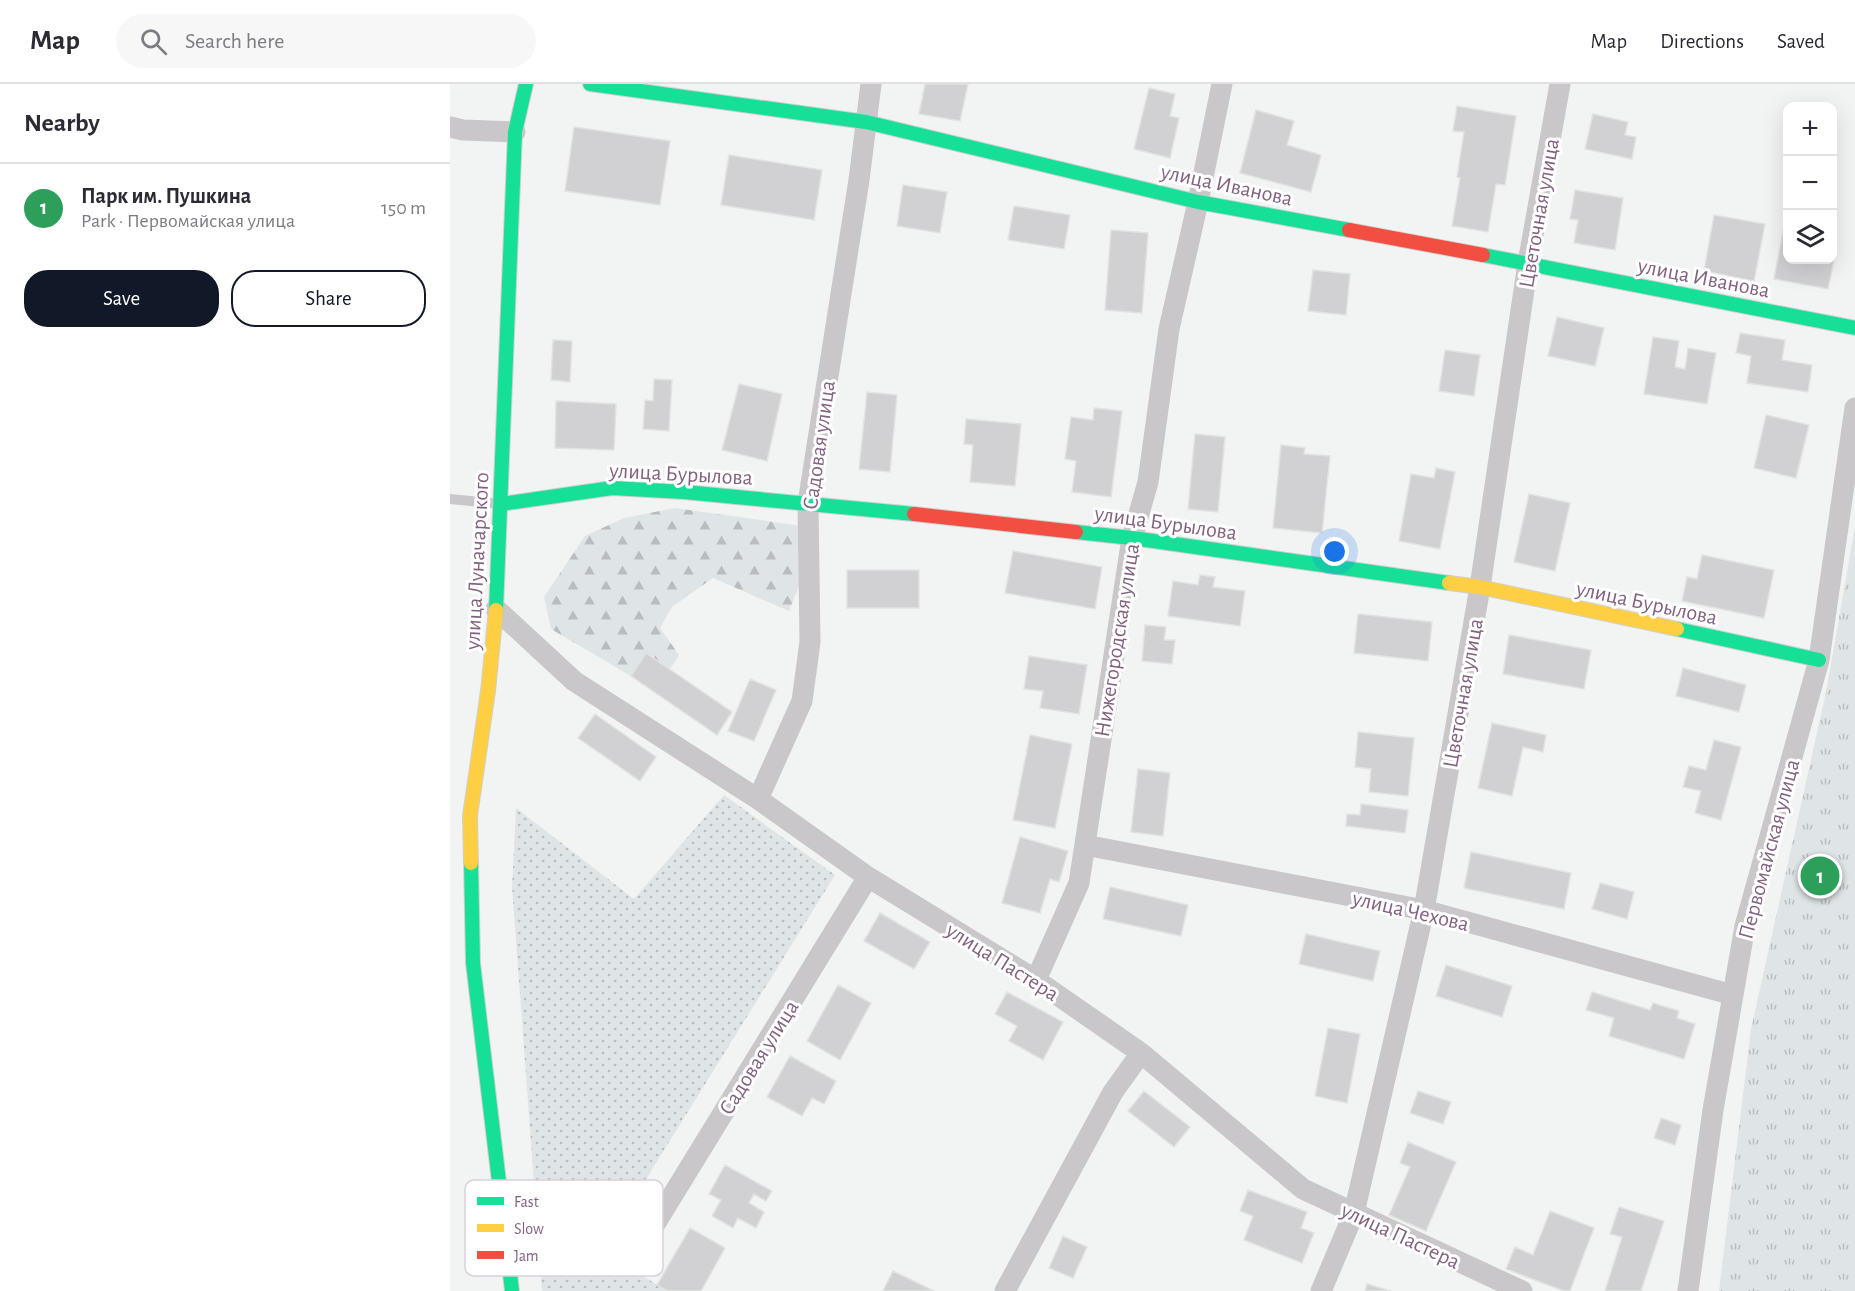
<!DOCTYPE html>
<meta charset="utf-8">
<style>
:root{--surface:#fff;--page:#f7f7f7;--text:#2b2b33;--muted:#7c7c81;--line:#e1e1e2;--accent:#111827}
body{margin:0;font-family:"Alegreya Sans",sans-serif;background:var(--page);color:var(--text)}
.controls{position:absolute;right:18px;top:18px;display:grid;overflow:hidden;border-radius:12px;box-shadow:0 6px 24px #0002}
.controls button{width:54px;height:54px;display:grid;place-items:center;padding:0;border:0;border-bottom:2px solid var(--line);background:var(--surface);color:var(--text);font:30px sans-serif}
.you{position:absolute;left:885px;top:468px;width:21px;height:21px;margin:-15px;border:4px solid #fff;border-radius:50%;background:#1a73e8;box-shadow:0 0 0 9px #1a73e833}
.badge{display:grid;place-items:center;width:39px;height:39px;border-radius:50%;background:var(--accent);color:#fff;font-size:20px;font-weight:700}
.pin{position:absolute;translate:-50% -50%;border:3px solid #fff;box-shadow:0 2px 6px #0006}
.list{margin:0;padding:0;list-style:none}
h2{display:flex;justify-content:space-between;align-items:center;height:78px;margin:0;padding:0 24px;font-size:26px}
h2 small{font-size:20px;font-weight:400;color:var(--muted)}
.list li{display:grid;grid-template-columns:39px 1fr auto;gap:18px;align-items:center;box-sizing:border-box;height:90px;padding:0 24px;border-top:2px solid var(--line)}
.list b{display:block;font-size:22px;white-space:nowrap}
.list p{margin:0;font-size:20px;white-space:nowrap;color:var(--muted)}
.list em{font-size:20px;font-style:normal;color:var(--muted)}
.actions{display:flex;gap:12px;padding:18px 24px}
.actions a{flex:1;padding:14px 0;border:2px solid var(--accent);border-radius:24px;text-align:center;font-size:21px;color:var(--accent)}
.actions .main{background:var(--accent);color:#fff}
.icon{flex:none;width:33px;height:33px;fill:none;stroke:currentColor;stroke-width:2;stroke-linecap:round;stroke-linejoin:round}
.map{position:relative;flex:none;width:1405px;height:1207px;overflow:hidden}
header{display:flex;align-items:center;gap:36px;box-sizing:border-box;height:84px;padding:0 30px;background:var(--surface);border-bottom:2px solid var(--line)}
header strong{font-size:28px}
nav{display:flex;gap:33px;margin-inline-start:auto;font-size:21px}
.search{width:420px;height:54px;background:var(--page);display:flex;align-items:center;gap:15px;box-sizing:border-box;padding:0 21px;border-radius:33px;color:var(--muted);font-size:22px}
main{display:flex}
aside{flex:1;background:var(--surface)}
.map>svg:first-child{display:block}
</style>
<header>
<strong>Map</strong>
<div class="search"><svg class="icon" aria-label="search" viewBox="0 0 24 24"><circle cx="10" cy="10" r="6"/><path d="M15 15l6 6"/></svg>Search here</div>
<nav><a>Map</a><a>Directions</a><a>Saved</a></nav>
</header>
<main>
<aside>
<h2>Nearby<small></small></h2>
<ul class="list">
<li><span class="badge" style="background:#2e9e5b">1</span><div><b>Парк им. Пушкина</b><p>Park · Первомайская улица</p></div><em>150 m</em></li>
</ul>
<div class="actions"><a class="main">Save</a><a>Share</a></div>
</aside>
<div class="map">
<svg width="1405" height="1207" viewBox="0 0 1405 1207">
<defs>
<pattern id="grass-dots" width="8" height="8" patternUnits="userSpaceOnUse" patternTransform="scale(1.5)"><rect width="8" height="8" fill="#dfe5e6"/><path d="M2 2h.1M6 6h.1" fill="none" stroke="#babdc0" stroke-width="1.8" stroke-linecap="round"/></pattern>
<pattern id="forest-firs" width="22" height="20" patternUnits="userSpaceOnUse" patternTransform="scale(1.5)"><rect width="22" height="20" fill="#dfe5e6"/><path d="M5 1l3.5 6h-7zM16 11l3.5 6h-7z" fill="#babdc0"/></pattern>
<pattern id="park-tufts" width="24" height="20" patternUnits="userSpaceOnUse" patternTransform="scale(1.5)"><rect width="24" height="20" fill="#dfe5e6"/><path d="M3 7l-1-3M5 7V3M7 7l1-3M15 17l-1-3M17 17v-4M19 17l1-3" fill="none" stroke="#babdc0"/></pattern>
</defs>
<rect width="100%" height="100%" fill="#f1f4f3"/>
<path fill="url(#grass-dots)" d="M274,711L385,791L152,1166L217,1207H92L62,803L66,724L184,815Z"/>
<path fill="url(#forest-firs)" d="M225,424L352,442L358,479L339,527L263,494L222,523L210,544L229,571L220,585L196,569L181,592L101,545L94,513L135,452L174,434Z"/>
<path fill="url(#park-tufts)" d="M1405,442V1207H1269L1301,945L1376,608Z"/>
<path fill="#d1d0d2" stroke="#e1e3e2" stroke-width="1.5" d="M475,0H518L510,37L469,30Z
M699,4L725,10L720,32L729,34L720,74L684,65Z
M1007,22L1066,32L1055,101L1046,100L1038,148L1002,142L1010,94L1007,93L1014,48L1003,47Z
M806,26L844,37L837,61L871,71L861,108L790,89Z
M1143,30L1178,38L1175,51L1186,53L1182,75L1135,65Z
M124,43L220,57L210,121L115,107Z
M279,71L372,86L364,136L271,121Z
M453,101L497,108L490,149L447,142Z
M1125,106L1173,114L1165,166L1124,159L1128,136L1120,135Z
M564,122L620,131L614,165L558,156Z
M1264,131L1315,140L1304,197L1254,187Z
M1334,142H1338V176H1382V170L1385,171L1378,205L1324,195Z
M661,146L698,149L692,229L655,226Z
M863,186L900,190L896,231L858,227Z
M1107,233L1154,244L1145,282L1098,272Z
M1290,249L1335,256L1332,276L1362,281L1358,308L1297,299L1301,272L1286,269Z
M1203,253L1229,257L1225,283L1235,285L1238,264L1266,269L1257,320L1194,310Z
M103,256L122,257L120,298L101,296Z
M995,266L1030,271L1024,312L989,307Z
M204,295L222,296L219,347L193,345L195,316L203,317Z
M289,300L332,310L317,377L272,366Z
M417,308L447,311L440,388L409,385Z
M106,317L166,320L164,366L105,364Z
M644,324L672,327L661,413L622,408L626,377L615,375L621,333L643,336Z
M1316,331L1359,341L1346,394L1304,384Z
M516,335L571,340L565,402L520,398L523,361L514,360Z
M745,350L775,353L768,428L738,425Z
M831,361L855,364L854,370L880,372L872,449L823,444Z
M986,384L1005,388L990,465L949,457L961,390L984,394Z
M1079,410L1120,419L1105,487L1064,478Z
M563,467L652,483L645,525L555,509Z
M1252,471L1324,486L1314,534L1232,517L1237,493L1247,495Z
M397,486H469V524H397Z
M750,491L765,493L763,503L795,507L790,542L718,532L723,497L748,501Z
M908,530L982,538L978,577L904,569Z
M695,541L716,543L714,556H725L722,580L692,577Z
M1059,551L1141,566L1134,605L1053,590Z
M196,569L282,628L267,651L181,592Z
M579,572L637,581L629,630L590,624L593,607L574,605Z
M1233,584L1296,601L1289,628L1226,612Z
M300,595L326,606L304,657L278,647Z
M145,630L206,673L190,697L128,654Z
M1042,639L1096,651L1093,668L1073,663L1062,712L1028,704Z
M908,648L964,654L958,712L919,708L921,685L905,683Z
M580,651L622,660L605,744L563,736Z
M1264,656L1291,663L1271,736L1245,729L1251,707L1233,703L1239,682L1256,686Z
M688,685L720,689L713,752L681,748Z
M911,720L958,726L955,749L896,742L897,730L910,731Z
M570,753L618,767L609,798L600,795L590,829L552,819Z
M1021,768L1121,789L1114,825L1014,804Z
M1150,799L1184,808L1177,835L1142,825Z
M660,803L738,821L731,852L653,835Z
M430,829L480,858L464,885L414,857Z
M856,850L930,867L923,897L849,880Z
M996,881L1062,902L1052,933L986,912Z
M388,901L421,919L390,976L357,957Z
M557,908L613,938L593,976L559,957L567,942L545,930Z
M1142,908L1200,926L1203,919L1229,927L1227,934L1245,940L1234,975L1159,952L1164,934L1136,926Z
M878,944L910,950L897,1019L865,1012Z
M340,972L386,997L374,1020L362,1014L352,1032L317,1013Z
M694,1007L740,1043L724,1063L678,1027Z
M968,1007L1001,1018L993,1040L960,1029Z
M1211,1034L1231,1041L1225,1061L1204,1054Z
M958,1058L1006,1078L976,1147L939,1131L960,1083L950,1079Z
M275,1081L322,1107L316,1117L304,1110L299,1119L314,1128L306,1144L288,1134L283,1144L262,1132L271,1116L259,1110Z
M798,1106L857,1128L851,1144L864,1149L852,1179L794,1156L803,1132L790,1127Z
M1169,1123L1214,1137L1191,1207H1155L1172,1153L1160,1150Z
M1100,1127L1144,1144L1120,1207H1114L1056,1185L1065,1163L1083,1171Z
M240,1144L275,1164L251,1207H217L207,1201Z
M613,1152L637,1163L623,1194L599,1184Z
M443,1187L484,1207H433Z
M917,1200L941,1207H915Z"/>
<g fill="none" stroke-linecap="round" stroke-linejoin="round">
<defs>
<path id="fast" d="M140,0L416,38L748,118L899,146
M1033,171L1405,244
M51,420L162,404L234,408L464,430
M626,448L682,454L999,499
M46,526L65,48L76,0
M1227,545L1369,576
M21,779L23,879L62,1207"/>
<path id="slow" d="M999,499L1030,503L1227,545
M21,779L20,732L38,607L46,526"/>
<path id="jam" d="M899,146L1033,171
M464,430L626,448"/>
</defs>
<use href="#fast" stroke="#d1d0d1" stroke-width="16"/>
<use href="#slow" stroke="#d1d0d1" stroke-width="16"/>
<use href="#jam" stroke="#d1d0d1" stroke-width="16"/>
<path stroke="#c9c7c9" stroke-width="10" d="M0,415L50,420"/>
<path stroke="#c9c7c9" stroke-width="21" d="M0,43L13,46L65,48
M46,525L124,597L308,715L418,793L586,896L691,969L853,1105L1072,1207
M308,715L352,617L360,558L358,419L409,96L421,0
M635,761L974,826L1283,911
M586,896L629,799L682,454L698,398L719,245L748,118L772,0
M197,1153L418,793
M555,1207L663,1008L691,969
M871,1207L904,1129L974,826L1030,503L1078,179L1110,0
M1238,1207L1263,1026L1295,842L1369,576L1405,324"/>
<use href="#fast" stroke="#16e098" stroke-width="14"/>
<use href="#slow" stroke="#ffcf43" stroke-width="14"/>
<use href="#jam" stroke="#f24e42" stroke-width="14"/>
</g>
<g text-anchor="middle" stroke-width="6" stroke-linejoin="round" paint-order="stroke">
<g font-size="22" fill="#82627f" stroke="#fff">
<text transform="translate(777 100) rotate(12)" y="8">улица Иванова</text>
<text transform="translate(1088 129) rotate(-80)" y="8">Цветочная улица</text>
<text transform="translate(1254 193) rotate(11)" y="8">улица Иванова</text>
<text transform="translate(368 361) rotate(-82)" y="8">Садовая улица</text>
<text transform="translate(231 389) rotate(3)" y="8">улица Бурылова</text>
<text transform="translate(716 438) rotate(8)" y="8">улица Бурылова</text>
<text transform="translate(26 477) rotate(-87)" y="8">улица Луначарского</text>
<text transform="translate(1197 518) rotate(12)" y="8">улица Бурылова</text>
<text transform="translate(666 556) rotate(-81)" y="8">Нижегородская улица</text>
<text transform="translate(1012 609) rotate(-80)" y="8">Цветочная улица</text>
<text transform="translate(1318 765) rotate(-75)" y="8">Первомайская улица</text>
<text transform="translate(961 826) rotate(13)" y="8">улица Чехова</text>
<text transform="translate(553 877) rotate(32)" y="8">улица Пастера</text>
<text transform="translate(308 973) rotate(-58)" y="8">Садовая улица</text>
<text transform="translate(951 1151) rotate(25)" y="8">улица Пастера</text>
</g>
</g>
<rect x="15" y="1096" width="198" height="96" rx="9" fill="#fff" stroke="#dad0d9" stroke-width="1.5"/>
<rect x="27" y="1113" width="27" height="8" fill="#16e098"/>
<rect x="27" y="1140" width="27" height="8" fill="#ffcf43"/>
<rect x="27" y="1167" width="27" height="8" fill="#f24e42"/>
<g font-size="16" fill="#82627f">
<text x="64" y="1123">Fast</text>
<text x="64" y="1150">Slow</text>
<text x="64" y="1177">Jam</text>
</g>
</svg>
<div class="controls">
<button>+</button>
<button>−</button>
<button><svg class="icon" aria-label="layers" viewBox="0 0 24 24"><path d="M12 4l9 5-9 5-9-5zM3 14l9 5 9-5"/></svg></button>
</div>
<div class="you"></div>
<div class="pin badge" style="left:1370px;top:792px;background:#2e9e5b">1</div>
</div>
</main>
